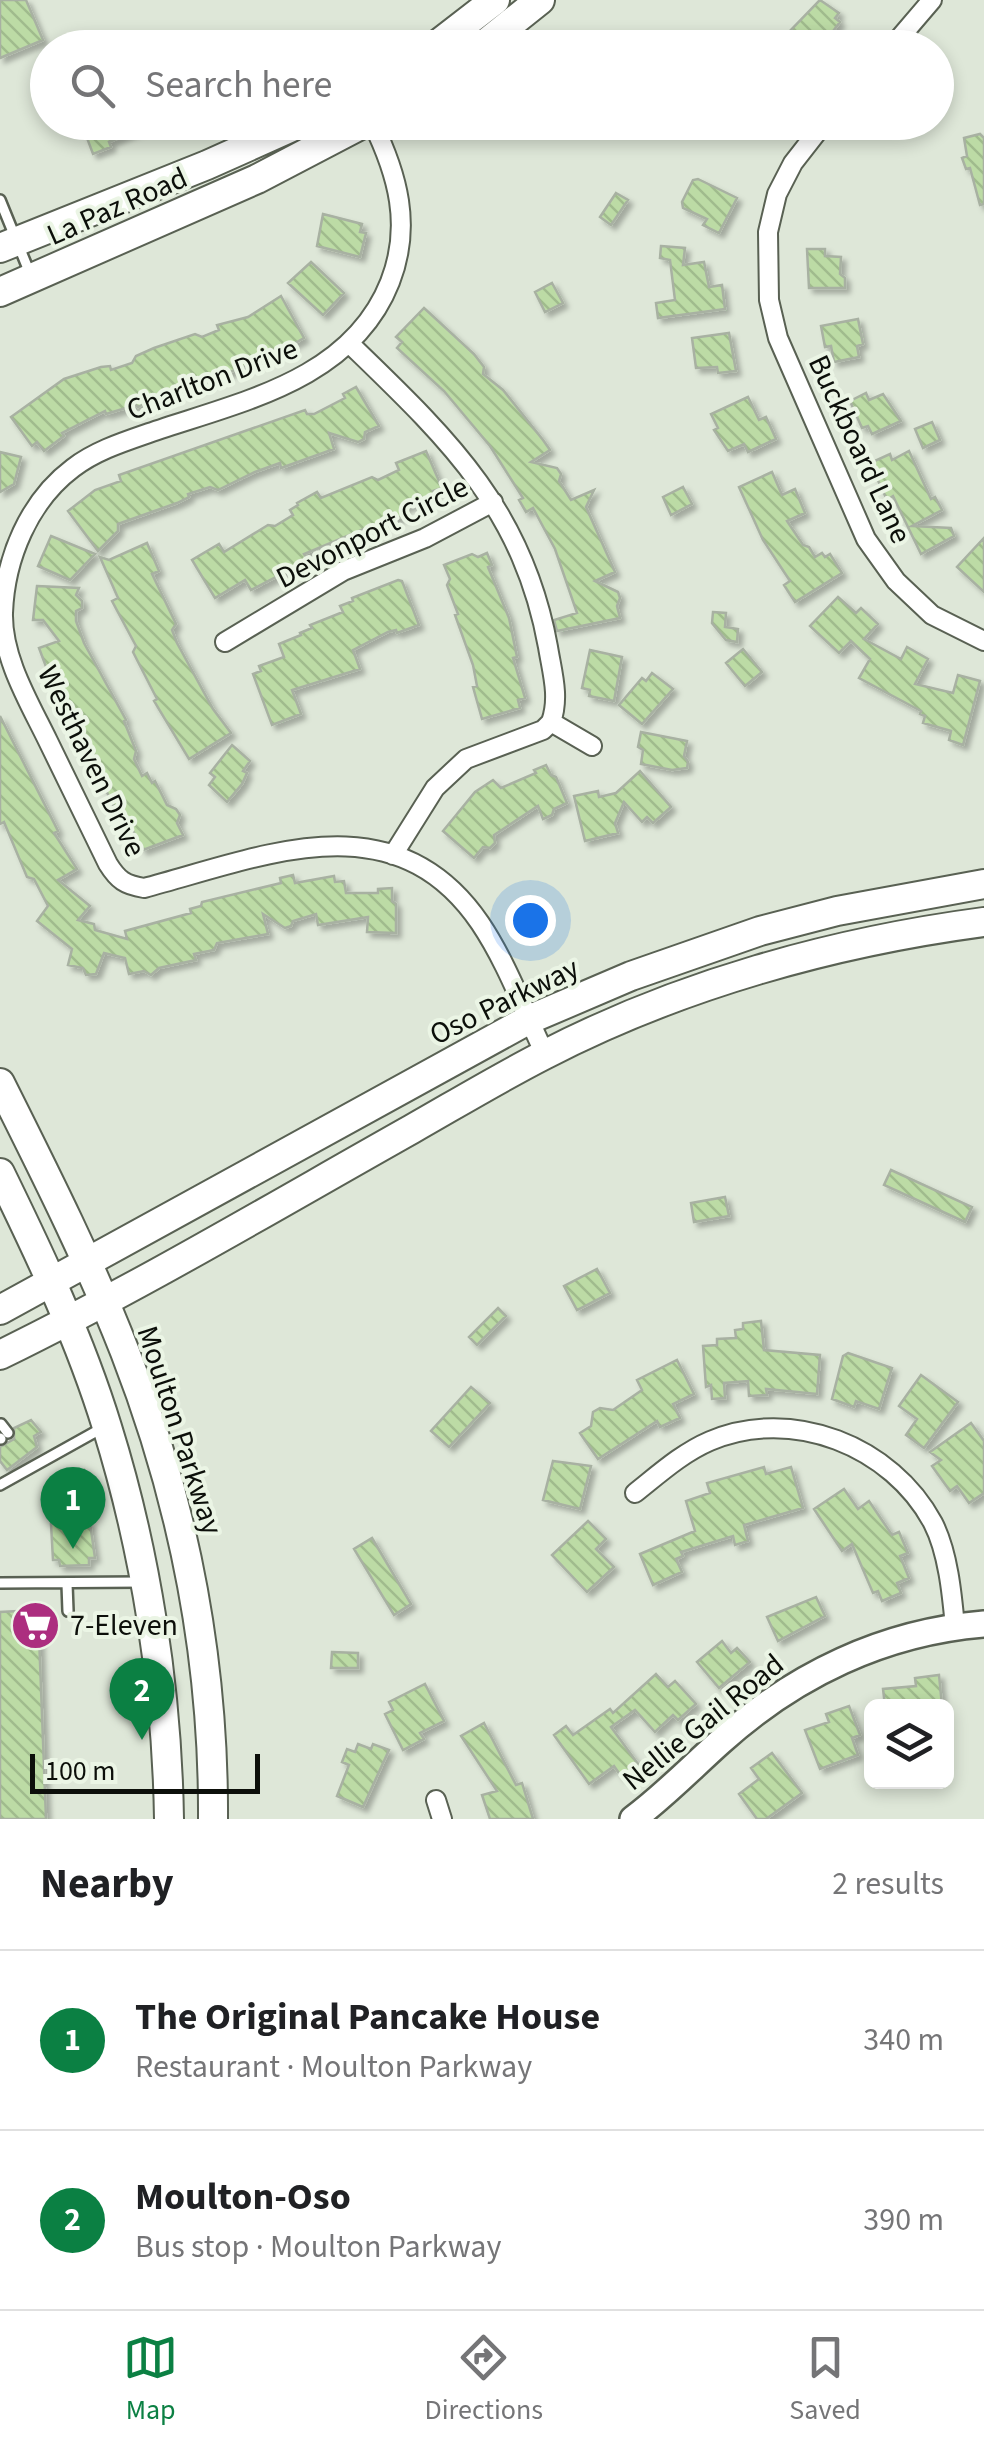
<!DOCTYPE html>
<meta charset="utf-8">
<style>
:root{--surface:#fff;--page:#f2f2f2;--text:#202124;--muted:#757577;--line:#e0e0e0;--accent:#0b8043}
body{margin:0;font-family:"Source Sans 3",sans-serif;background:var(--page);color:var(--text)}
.controls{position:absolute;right:30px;bottom:30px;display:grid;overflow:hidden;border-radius:15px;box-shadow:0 5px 15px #0003}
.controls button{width:90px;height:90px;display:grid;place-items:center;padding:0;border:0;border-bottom:2px solid var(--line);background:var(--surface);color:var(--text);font:50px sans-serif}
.scale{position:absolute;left:30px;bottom:25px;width:230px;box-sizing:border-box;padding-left:10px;border:5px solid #0c0f0a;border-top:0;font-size:28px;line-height:35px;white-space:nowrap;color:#0c0f0a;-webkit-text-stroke:8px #ebf5e5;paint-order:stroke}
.you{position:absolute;left:530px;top:920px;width:35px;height:35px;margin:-25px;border:8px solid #fff;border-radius:50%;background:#1a73e8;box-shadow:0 0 0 15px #1a73e833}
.badge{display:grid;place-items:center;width:65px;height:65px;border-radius:50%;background:var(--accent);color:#fff;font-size:32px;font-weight:700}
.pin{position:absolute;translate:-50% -82px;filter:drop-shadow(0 2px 5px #0008)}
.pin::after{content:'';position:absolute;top:52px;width:35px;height:30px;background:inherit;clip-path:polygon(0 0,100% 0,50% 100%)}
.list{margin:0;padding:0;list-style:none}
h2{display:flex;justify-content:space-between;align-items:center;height:130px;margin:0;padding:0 40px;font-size:42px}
h2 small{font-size:32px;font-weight:400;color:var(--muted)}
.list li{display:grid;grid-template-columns:65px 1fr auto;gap:30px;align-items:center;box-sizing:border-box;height:180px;padding:0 40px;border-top:2px solid var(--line)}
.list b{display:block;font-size:38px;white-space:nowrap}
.list p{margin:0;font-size:32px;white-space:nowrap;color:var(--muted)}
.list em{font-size:32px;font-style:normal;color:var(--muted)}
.icon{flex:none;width:55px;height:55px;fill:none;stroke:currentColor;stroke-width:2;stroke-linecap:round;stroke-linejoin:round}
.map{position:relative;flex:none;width:984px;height:1819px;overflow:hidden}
.search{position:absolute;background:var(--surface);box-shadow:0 5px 15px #0003;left:30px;right:30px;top:30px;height:110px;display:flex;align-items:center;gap:25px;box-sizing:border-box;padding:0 35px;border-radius:55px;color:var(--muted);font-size:38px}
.sheet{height:490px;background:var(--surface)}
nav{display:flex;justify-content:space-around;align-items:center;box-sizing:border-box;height:140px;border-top:2px solid var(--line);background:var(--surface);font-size:28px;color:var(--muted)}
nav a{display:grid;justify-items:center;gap:5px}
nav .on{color:var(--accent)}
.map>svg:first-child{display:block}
</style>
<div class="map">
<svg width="984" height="1819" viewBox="0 0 984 1819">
<defs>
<pattern id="building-back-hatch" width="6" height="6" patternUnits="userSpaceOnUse" patternTransform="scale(2.5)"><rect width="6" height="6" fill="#bcdba5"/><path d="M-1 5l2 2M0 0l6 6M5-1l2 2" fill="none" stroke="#a0bb8d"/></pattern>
<filter id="shadow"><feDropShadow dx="4.5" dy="4.5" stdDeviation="2.5" flood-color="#0004"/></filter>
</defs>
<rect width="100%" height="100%" fill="#dee7d8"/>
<path fill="url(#building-back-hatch)" stroke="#a8b1a2" stroke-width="2.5" filter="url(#shadow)" d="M0,0H26L43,40L0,58Z
M820,0L839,13L835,18L840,22L830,35L845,48H811L790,31Z
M81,122H155V123L109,142L111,147L93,154Z
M980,134L984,138V204L980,205L970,168L966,169L962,158L967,156L964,138Z
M698,179L737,198L719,233L703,225L707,219L683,208L682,202L693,180Z
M616,193L628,200L611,225L600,217Z
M323,214L362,224L360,232L366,233L360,257L317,246Z
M661,246L685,248L683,265L704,262L709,287L722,285L725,309L658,318L656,303L675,300L670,260L660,258Z
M807,249H825V256L841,257L840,274L845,278V288H809Z
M311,262L344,293L323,315L288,283Z
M552,283L563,303L545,312L535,292Z
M281,296L304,338L283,350L281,346L261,357L262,359L213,379L210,376L162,393L138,407L136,405L106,414L105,411L62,433L64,436L44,451L37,442L32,446L11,417L64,379L101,367L110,366L111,370L132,363L136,356L154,348L195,334L202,337L219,330L217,325L248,317Z
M424,308L474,354L484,367L483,374L503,390L543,440L550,450L531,462L557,468L561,474L559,481L571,500L594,490L586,507L615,572L595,581L618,592L620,598L617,606L620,618L557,631L554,620L577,613L555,549L533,508L526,512L519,500L523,498L490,446L444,391L397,348L402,342L396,337Z
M858,319L863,344L857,346L859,357L834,362L831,346L825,347L821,326Z
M729,333L736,371L718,373L717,367L696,368L692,338Z
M356,387L379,426L365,432L364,439L358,442L329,433L334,449L281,468L280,463L255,472L218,490L210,487L188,494L189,497L177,503L118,524V531L98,551L68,511L95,490L121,481L119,475L305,410L307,414H314L345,398L343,394Z
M866,393L869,400L883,394L901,421L872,434L868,426L862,428L850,401Z
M748,397L759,420L766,417L776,439L748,452L744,444L728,451L714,430L718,428L711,414Z
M932,422L940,440L923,448L915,429Z
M426,451L442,488L433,491L435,495L401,509L404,515L392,521L390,518L304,554L308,560L251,590L245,580L215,598L192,560L219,544L224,552L268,525L275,526L293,515L290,510L298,505L297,503L317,492L321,498L372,477L378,480L399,470L396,463Z
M909,451L931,499L935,497L942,510L912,526L951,528L954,536L921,554L893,496L887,500L870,463L890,454L892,460Z
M0,452L21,457L14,484L0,492Z
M772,472L782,495L795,489L805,513L787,521L803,545L809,547L815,557L822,553L825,557L830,554L842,573L795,602L784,585L790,581L763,540L739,487Z
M683,487L692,504L671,515L663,497Z
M51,536L95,554L70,580L38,566Z
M984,538V592L957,567Z
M147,543L159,571L152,574L176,624L172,630L177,643L213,709L231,733L189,759L154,701L157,699L133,652L136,646L112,601L118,598L100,557L109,560Z
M487,553L492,565L488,567L509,618L517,657L513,658L525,698L518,700L520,708L482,719L473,687L477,686L473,665L455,615L458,614L447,585L450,579L444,565L472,554L478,557Z
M398,580L402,581L419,625L397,633L396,630L388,632L353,650L360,669L292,690L301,714L272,725L253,674L261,671L259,666L284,657L279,644L301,635L300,633L312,628L310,625L343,612L340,606L353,601L352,598Z
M37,586L79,588L76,595L82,601V608L76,611V621L84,643L126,720L124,721L136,751L134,759L142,776L147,773L152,783L155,781L167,805L176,809L180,815L177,823L183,835L143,850L123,812L118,815L103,784L98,786L93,776L97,774L92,759L51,680L39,648L59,641L43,620H33Z
M838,597L856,613L861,608L878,624L864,639L901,659L907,647L928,659L915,684L953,693L958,675L980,681L963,745L949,740L951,731L923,723L925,716L920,714L921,711L859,678L870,659L851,641L839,653L810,626Z
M713,612L726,613L725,627L738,629L737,642L726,640L712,623Z
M743,649L762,672L745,686L726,663Z
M590,650L622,657L614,701L589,696L590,690L582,688Z
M652,673L673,689L642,724L619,705L642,678L646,681Z
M0,716L58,831L54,833L77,869L58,880L90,906L78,920L94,924L95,930L127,939L125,931L191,913L190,909L201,906L202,902L281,883L280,878L293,875L295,883L334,876L335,882L344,881L346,893H378V889L392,888V901L396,904V933L367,932L368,917L318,925L316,914L293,921L291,926L285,928L263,914L268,934L217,943L214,950L194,954L196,960L159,968L151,975L144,971L129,974L125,958L104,953L96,974L86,975L83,968L68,965L72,949L37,921L48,906L34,879L27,877L4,822L0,824Z
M641,732L687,741L684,756L688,762L687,768L672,770L641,764L643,750L638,747Z
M232,745L250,761L243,771L247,773L242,784L227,802L209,785L215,777L210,773Z
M546,765L551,775L556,777L567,803L554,809L552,815L543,819L538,806L494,835L495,843L490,848L483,847L474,858L443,831L475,792L493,780L501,788L536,773L534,770Z
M640,771L671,807L653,823L647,817L642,822L624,802L615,823L618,833L585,841L574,796L598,791L599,797L616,793Z
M891,1170L972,1207L965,1222L884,1185Z
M725,1197L729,1216L694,1222L691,1203Z
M597,1269L610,1293L577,1310L564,1286Z
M498,1308L506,1316L477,1345L469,1337Z
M761,1321L764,1350L820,1355L817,1394L766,1389L767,1395L749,1396L748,1381L724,1383L725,1398L712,1399L711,1385L706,1387L703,1346L717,1345V1339L736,1338L735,1330L743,1329V1323Z
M848,1353L892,1368L879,1409L856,1401L854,1407L832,1399L843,1356Z
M677,1360L694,1394L673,1404L680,1418L660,1427L657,1421L598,1459L580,1433L591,1426L593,1412L600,1408L613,1410L642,1390L637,1380Z
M921,1375L958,1402L924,1448L906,1435L917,1419L899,1406Z
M471,1387L490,1403L449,1447L431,1431Z
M31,1420L41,1432L34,1436L37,1447L7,1470L0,1461V1447L14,1439V1428Z
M971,1423L984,1441V1493L969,1503L957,1486L950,1491L932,1466L941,1460L930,1452Z
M553,1461L591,1466L580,1509L543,1500Z
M764,1467L766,1474L791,1467L803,1508L744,1525L748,1541L735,1545L733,1536L681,1552L683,1556L676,1559L682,1572L653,1585L640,1554L695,1531L686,1501L710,1493L707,1483Z
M84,1470L95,1489L79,1498L68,1478Z
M844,1489L858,1509L869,1501L892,1535L899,1532L908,1553L900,1556L909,1578L897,1583L901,1593L882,1601L878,1591L873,1593L852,1544L842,1551L814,1509Z
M82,1516L83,1523H90L95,1558H89V1565L60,1566L59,1560H53L51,1524L59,1523V1517Z
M588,1521L606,1539L596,1549L614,1567L587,1592L552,1555Z
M372,1538L411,1604L394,1615L354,1549Z
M816,1597L825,1616L778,1641L767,1617Z
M38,1610L46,1819H0V1612Z
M722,1641L731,1653L737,1648L750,1662L719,1688L697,1662Z
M332,1652L358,1653V1668H331Z
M656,1674L668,1687L675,1681L696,1704L678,1720L673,1715L655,1732L635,1710L611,1727L638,1764L621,1776L614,1766L589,1784L554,1735L566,1726L573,1735L610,1709L613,1713Z
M939,1675L942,1706H885L883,1689L916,1686L915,1678Z
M425,1684L444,1721L420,1733L424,1739L403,1750L385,1714L393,1710L389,1702Z
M849,1706L860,1735L852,1738L858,1755L820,1769L805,1730L829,1722L826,1714Z
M484,1723L516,1785L522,1783L533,1819H490L482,1795L497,1791L461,1736Z
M358,1744L371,1749L373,1744L389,1750L363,1807L337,1796L349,1765L342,1762L347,1749L355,1752Z
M772,1753L802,1793L766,1819H757L739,1794L759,1779L751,1768Z"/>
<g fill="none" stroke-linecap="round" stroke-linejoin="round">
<defs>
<path id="lane" d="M0,200L31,276
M1,1424L8,1433
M0,1438L1,1439
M0,1485L104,1427
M0,1583L142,1582
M67,1584L68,1611"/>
<path id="street" d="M891,48L932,0
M372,122C398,175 412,226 390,282C351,381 239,402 149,433C123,442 95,451 73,468C29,501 5,558 3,613C2,658 29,702 48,741C68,782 88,823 108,864C118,880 125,885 144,888C262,857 394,797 480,923C507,963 524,1011 545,1054
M825,122L793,163L777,194L768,232L769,300L778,338L866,539L896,581L932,615L984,641
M350,344C446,437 523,508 548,647C552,672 560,697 551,722
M225,642L343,571L425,538L493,502
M393,855L435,788L466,759L543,730L551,722L592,746
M635,1493C659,1474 682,1453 710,1441C792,1406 892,1446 933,1523C948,1552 952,1594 955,1627
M436,1800L442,1819"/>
<path id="secondary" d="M633,1819C664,1796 691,1768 720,1742C794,1675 884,1632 984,1624"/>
<path id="primary" d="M433,48L495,0
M480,48L540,0
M0,248L207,165L303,122
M0,292L257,179L366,122
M0,1083C44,1171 89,1260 125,1352C183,1501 214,1659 213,1819
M0,1173C40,1255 80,1339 107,1427C146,1552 167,1688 169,1819
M0,1310L528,1020L631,976L760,931L837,911L984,884
M0,1355C141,1286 275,1206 412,1129C456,1104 499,1078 544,1055C679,985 833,942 984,922"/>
</defs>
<use href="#lane" stroke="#596153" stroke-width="14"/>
<use href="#street" stroke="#596153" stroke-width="22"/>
<use href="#secondary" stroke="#596153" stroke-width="30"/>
<use href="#primary" stroke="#596153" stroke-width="32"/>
<use href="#lane" stroke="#fff" stroke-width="9"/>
<use href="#street" stroke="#fff" stroke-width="18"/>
<use href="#secondary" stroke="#fff" stroke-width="25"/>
<use href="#primary" stroke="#fff" stroke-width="28"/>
</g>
<defs>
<symbol id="supermarket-disc" viewBox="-11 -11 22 22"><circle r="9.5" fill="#ac2e7f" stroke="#ebf5e5"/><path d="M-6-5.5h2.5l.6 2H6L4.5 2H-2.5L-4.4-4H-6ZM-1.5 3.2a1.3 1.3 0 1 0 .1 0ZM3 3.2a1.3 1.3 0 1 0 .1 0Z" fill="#fff"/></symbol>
</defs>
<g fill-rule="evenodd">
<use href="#supermarket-disc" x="8" y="1598" width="55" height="55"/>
</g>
<g text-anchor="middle" stroke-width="8" stroke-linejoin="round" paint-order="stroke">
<g font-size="30" fill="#0c0f0a" stroke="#ebf5e5">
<text transform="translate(117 206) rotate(-24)" y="10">La Paz Road</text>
<text transform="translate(212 379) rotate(-21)" y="10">Charlton Drive</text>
<text transform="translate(860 449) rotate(65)" y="10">Buckboard Lane</text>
<text transform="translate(372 532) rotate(-27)" y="10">Devonport Circle</text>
<text transform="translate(92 761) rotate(64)" y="10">Westhaven Drive</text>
<text transform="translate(504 1001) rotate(-26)" y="10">Oso Parkway</text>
<text transform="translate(180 1430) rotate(72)" y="10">Moulton Parkway</text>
<text transform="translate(703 1722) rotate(-39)" y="10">Nellie Gail Road</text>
</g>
<g font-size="30" fill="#0c0f0a" stroke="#ebf5e5" text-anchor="start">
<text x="70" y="1635">7-Eleven</text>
</g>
</g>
</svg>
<div class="controls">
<button><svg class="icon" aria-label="layers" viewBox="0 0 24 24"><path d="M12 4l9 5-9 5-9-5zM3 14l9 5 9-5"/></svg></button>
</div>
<div class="scale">100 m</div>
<div class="you"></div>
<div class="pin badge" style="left:73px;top:1549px">1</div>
<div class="pin badge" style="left:142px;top:1740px">2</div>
<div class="search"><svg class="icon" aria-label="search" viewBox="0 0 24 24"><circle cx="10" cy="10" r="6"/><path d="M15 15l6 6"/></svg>Search here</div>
</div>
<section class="sheet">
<h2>Nearby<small>2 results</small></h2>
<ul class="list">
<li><span class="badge">1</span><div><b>The Original Pancake House</b><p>Restaurant · Moulton Parkway</p></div><em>340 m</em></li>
<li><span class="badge">2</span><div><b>Moulton-Oso</b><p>Bus stop · Moulton Parkway</p></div><em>390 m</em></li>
</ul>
</section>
<nav>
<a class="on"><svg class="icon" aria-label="map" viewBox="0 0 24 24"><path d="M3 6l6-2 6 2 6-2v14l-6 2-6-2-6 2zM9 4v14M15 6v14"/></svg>Map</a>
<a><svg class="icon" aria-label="directions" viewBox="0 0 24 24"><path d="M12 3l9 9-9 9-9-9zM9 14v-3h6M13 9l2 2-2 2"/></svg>Directions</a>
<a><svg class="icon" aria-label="saved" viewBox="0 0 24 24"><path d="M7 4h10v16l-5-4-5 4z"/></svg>Saved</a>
</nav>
